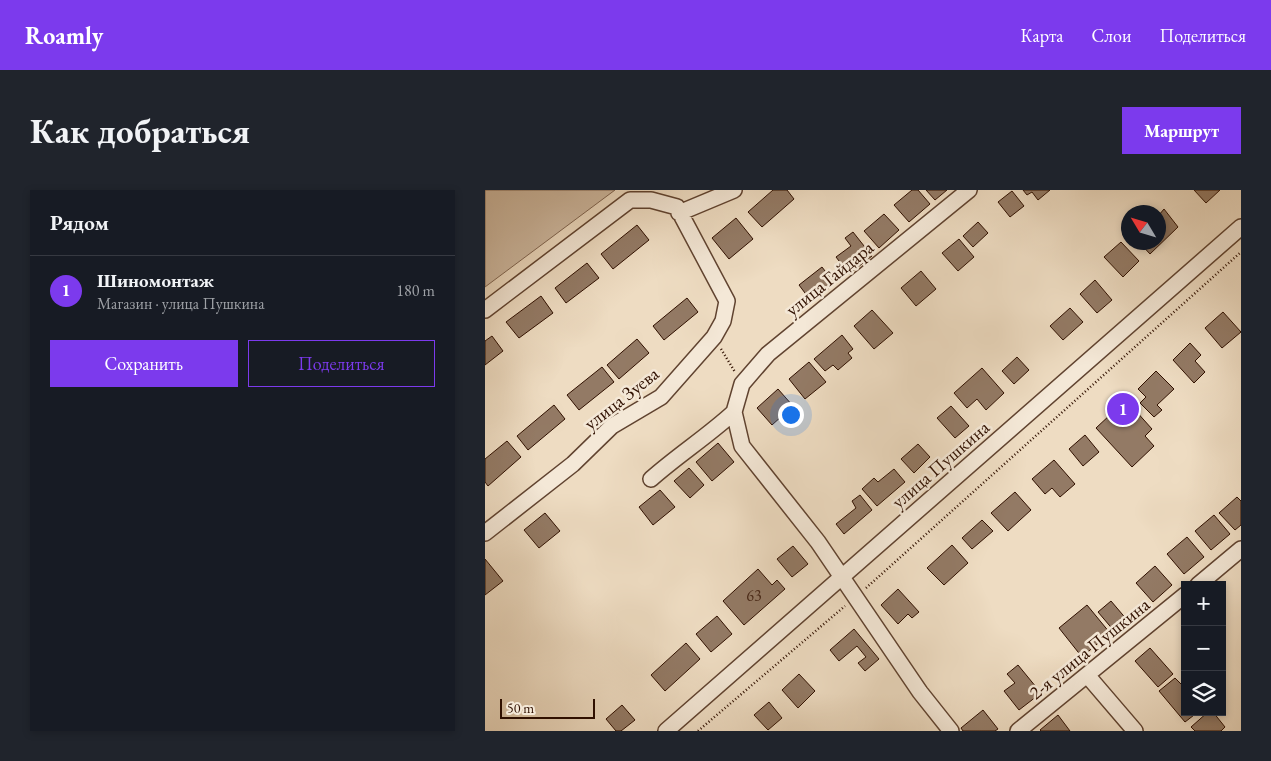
<!DOCTYPE html>
<html lang="ru">
<meta charset="utf-8">
<style>
:root{--surface:#171b24;--page:#20242c;--text:#f1f3f6;--muted:#9ea1a6;--line:#363941;--accent:#7c3aed}
body{margin:0;font-family:"EB Garamond",serif;background:var(--page);color:var(--text)}
.controls{position:absolute;right:15px;bottom:15px;display:grid;overflow:hidden;border-radius:0px;box-shadow:0 2px 8px #0003}
.controls button{width:45px;height:45px;display:grid;place-items:center;padding:0;border:0;border-bottom:1px solid var(--line);background:var(--surface);color:var(--text);font:25px sans-serif}
.compass{position:absolute;left:636px;top:15px;width:45px;height:45px;border-radius:50%;background:var(--surface);box-shadow:0 2px 8px #0003;rotate:308deg}
.scale{position:absolute;left:15px;bottom:12px;width:95px;box-sizing:border-box;padding-left:5px;border:2px solid #301000;border-top:0;font-size:14px;line-height:18px;white-space:nowrap;color:#301000;-webkit-text-stroke:4px #f4e8d7;paint-order:stroke}
.you{position:absolute;left:305px;top:224px;width:18px;height:18px;margin:-12px;border:4px solid #fff;border-radius:50%;background:#1a73e8;box-shadow:0 0 0 8px #1a73e833}
.badge{display:grid;place-items:center;width:32px;height:32px;border-radius:50%;background:var(--accent);color:#fff;font-size:16px;font-weight:700}
.pin{position:absolute;translate:-50% -50%;border:2px solid #fff;box-shadow:0 1px 5px #0006}
.list{margin:0;padding:0;list-style:none}
h2{display:flex;justify-content:space-between;align-items:center;height:65px;margin:0;padding:0 20px;font-size:21px}
h2 small{font-size:16px;font-weight:400;color:var(--muted)}
.list li{display:grid;grid-template-columns:32px 1fr auto;gap:15px;align-items:center;box-sizing:border-box;height:70px;padding:0 20px;border-top:1px solid var(--line)}
.list b{display:block;font-size:19px;white-space:nowrap}
.list p{margin:0;font-size:16px;white-space:nowrap;color:var(--muted)}
.list em{font-size:16px;font-style:normal;color:var(--muted)}
.actions{display:flex;gap:10px;padding:15px 20px}
.actions a{flex:1;padding:11px 0;border:1px solid var(--accent);border-radius:0px;text-align:center;font-size:18px;color:var(--accent)}
.actions .main{background:var(--accent);color:#fff}
.icon{flex:none;width:28px;height:28px;fill:none;stroke:currentColor;stroke-width:2;stroke-linecap:round;stroke-linejoin:round}
.map{position:relative;flex:none;width:756px;height:541px;overflow:hidden;border-radius:0px}
header{display:flex;align-items:center;gap:30px;box-sizing:border-box;height:70px;padding:0 25px;background:var(--accent);color:#fff}
header strong{font-size:24px}
nav{display:flex;gap:28px;margin-inline-start:auto;font-size:18px}
.intro{display:flex;align-items:center;justify-content:space-between;box-sizing:border-box;height:120px;padding:0 30px}
h1{margin:0;font-size:35px}
.button{padding:12px 22px;border-radius:0px;background:var(--accent);color:#fff;font-size:18px;font-weight:700}
main{display:flex;gap:30px;padding:0 30px}
aside{flex:1;background:var(--surface);border-radius:0px;box-shadow:0 2px 8px #0003}
.map>svg:first-child{display:block}
</style>
<header>
<strong>Roamly</strong>
<nav><a>Карта</a><a>Слои</a><a>Поделиться</a></nav>
</header>
<div class="intro"><h1>Как добраться</h1><a class="button">Маршрут</a></div>
<main>
<aside>
<h2>Рядом<small></small></h2>
<ul class="list">
<li><span class="badge">1</span><div><b>Шиномонтаж</b><p>Магазин · улица Пушкина</p></div><em>180 m</em></li>
</ul>
<div class="actions"><a class="main">Сохранить</a><a>Поделиться</a></div>
</aside>
<div class="map">
<svg width="756" height="541" viewBox="0 0 756 541">
<rect width="100%" height="100%" fill="#eedcc2"/>
<filter id="stains"><feTurbulence type="fractalNoise" baseFrequency=".004" numOctaves="4"/><feColorMatrix values="0 0 0 0 .2 0 0 0 0 .09 0 0 0 0 .02 0 0 0 .5 -.17"/></filter>
<radialGradient id="worn" r=".72"><stop offset=".6" stop-color="#630" stop-opacity="0"/><stop offset="1" stop-color="#630" stop-opacity=".3"/></radialGradient>
<path fill="#ceb9a1" stroke="#7f6450" d="M0,0H130L0,97Z"/>
<path fill="#937a65" stroke="#301000" d="M288,0H302L309,9L277,37L263,22Z
M427,0H433L445,14L424,32L409,15Z
M441,0H462L450,10Z
M538,0H565L553,10L547,2L542,5Z
M709,0H735L721,13Z
M527,1L539,16L525,27L513,12Z
M679,19L693,37L665,64L654,52H674V25Z
M399,24L414,40L394,58L379,41Z
M251,28L268,49L244,69L227,48Z
M493,32L503,43L488,57L478,46Z
M152,35L164,50L128,79L116,64Z
M368,42L387,66L364,84L351,67L366,56L360,48Z
M474,49L489,67L473,81L457,63Z
M636,52L654,71L638,87L619,67Z
M102,73L114,88L81,113L70,98Z
M337,77L350,94L326,111L314,95Z
M436,81L451,99L431,116L416,98Z
M610,90L627,110L612,123L595,104Z
M56,106L68,123L34,148L21,132Z
M202,108L213,122L179,150L168,136Z
M585,118L598,132L578,150L565,136Z
M387,120L408,143L389,159L369,136Z
M738,122L756,142L737,158L720,138Z
M357,145L368,159L363,163L367,168L353,180L348,175L340,181L329,169Z
M7,146L18,161L0,175V151Z
M152,149L164,163L134,189L122,175Z
M705,153L716,165L710,171L720,182L709,193L688,170Z
M532,167L544,180L529,194L517,181Z
M324,172L341,192L320,209L304,189Z
M117,177L129,192L94,220L82,205Z
M497,178L519,203L501,220L492,209L482,218L469,203Z
M671,181L689,199L672,215L677,220L669,227L655,213L661,207L653,199Z
M293,199L308,216L287,235L272,218Z
M641,210L667,239L660,246L669,256L647,277L611,238Z
M69,215L80,229L43,260L32,246Z
M466,216L484,236L470,248L452,228Z
M600,245L614,262L598,276L584,259Z
M22,251L36,267L3,296L0,292V269Z
M233,253L249,272L227,291L211,272Z
M433,254L445,267L429,283L416,269Z
M569,270L590,294L575,307L567,298L560,304L547,289Z
M204,278L219,295L205,308L189,291Z
M409,279L420,292L392,316L377,299L389,288L393,292Z
M175,300L190,317L168,335L154,317Z
M530,302L546,320L523,341L506,323Z
M375,305L387,320L359,344L351,334L371,318L367,311Z
M752,307L756,311V335L750,340L734,323Z
M60,323L75,341L54,358L39,340Z
M729,325L745,344L726,360L710,341Z
M497,330L508,341L487,359L477,348Z
M702,347L719,367L699,384L682,364Z
M467,355L483,373L459,395L442,378Z
M308,356L323,374L307,387L292,369Z
M0,369L18,391L0,405Z
M670,376L687,395L668,412L651,393Z
M273,379L287,395L292,390L300,399L259,435L238,411Z
M413,399L434,422L427,428L423,424L413,434L396,415Z
M626,411L643,431L630,442L613,422Z
M602,415L625,443L597,467L574,438Z
M232,426L247,444L226,462L211,444Z
M369,439L394,469L380,481L373,473L381,467L372,456L354,471L345,460Z
M201,453L215,469L180,501L166,485Z
M665,458L688,484L673,497L650,471Z
M533,475L556,503L534,520L519,501L530,493L522,484Z
M314,484L330,501L313,518L297,500Z
M690,488L700,498V522H713L700,532L674,501Z
M284,512L297,528L283,540L269,525Z
M137,515L150,530L136,541H131L121,529Z
M498,520L513,539L510,541H478L476,538Z
M723,522H728L740,537L736,541H710L706,537Z
M573,525L585,541H556L555,540Z"/>
<g fill="none" stroke-linecap="round" stroke-linejoin="round">
<defs>
<path id="minor" d="M194,23L249,0
M0,120L145,10H166L192,17L242,111L238,131L229,147L176,207L127,236L88,274L0,343
M166,289C193,265 223,246 249,222
M713,395L756,359
M602,485L650,541
M181,541L756,37
M466,541L435,502L333,352L257,256L249,222L257,194L283,164L484,0
M533,541L700,405"/>
</defs>
<use href="#minor" stroke="#604330" stroke-width="18"/>
<path stroke="#301000" stroke-width="2.5" stroke-dasharray="1 2.5" stroke-linecap="butt" d="M236,159L250,182
M381,398L756,62
M213,541L360,416"/>
<use href="#minor" stroke="#f4e8d7" stroke-width="15"/>
</g>
<g text-anchor="middle" stroke-width="5" stroke-linejoin="round" paint-order="stroke">
<g font-size="16" fill="#492a19">
<text x="269" y="411">63</text>
</g>
<g font-size="19" fill="#301000" stroke="#f4e8d7">
<text transform="translate(344 88) rotate(-39)" y="7">улица Гайдара</text>
<text transform="translate(136 208) rotate(-38)" y="7">улица Зуева</text>
<text transform="translate(455 274) rotate(-41)" y="7">улица Пушкина</text>
<text transform="translate(604 458) rotate(-39)" y="7">2-я улица Пушкина</text>
</g>
</g>
<rect width="100%" height="100%" filter="url(#stains)"/>
<rect width="100%" height="100%" fill="url(#worn)"/>
</svg>
<div class="controls">
<button>+</button>
<button>−</button>
<button><svg class="icon" aria-label="layers" viewBox="0 0 24 24"><path d="M12 4l9 5-9 5-9-5zM3 14l9 5 9-5"/></svg></button>
</div>
<svg class="compass" viewBox="-18 -18 36 36"><path d="M0-13l5 13h-10z" fill="#e53935"/><path d="M0 13l5-13h-10z" fill="#9ea1a6"/></svg>
<div class="scale">50 m</div>
<div class="you"></div>
<div class="pin badge" style="left:638px;top:219px">1</div>
</div>
</main>
